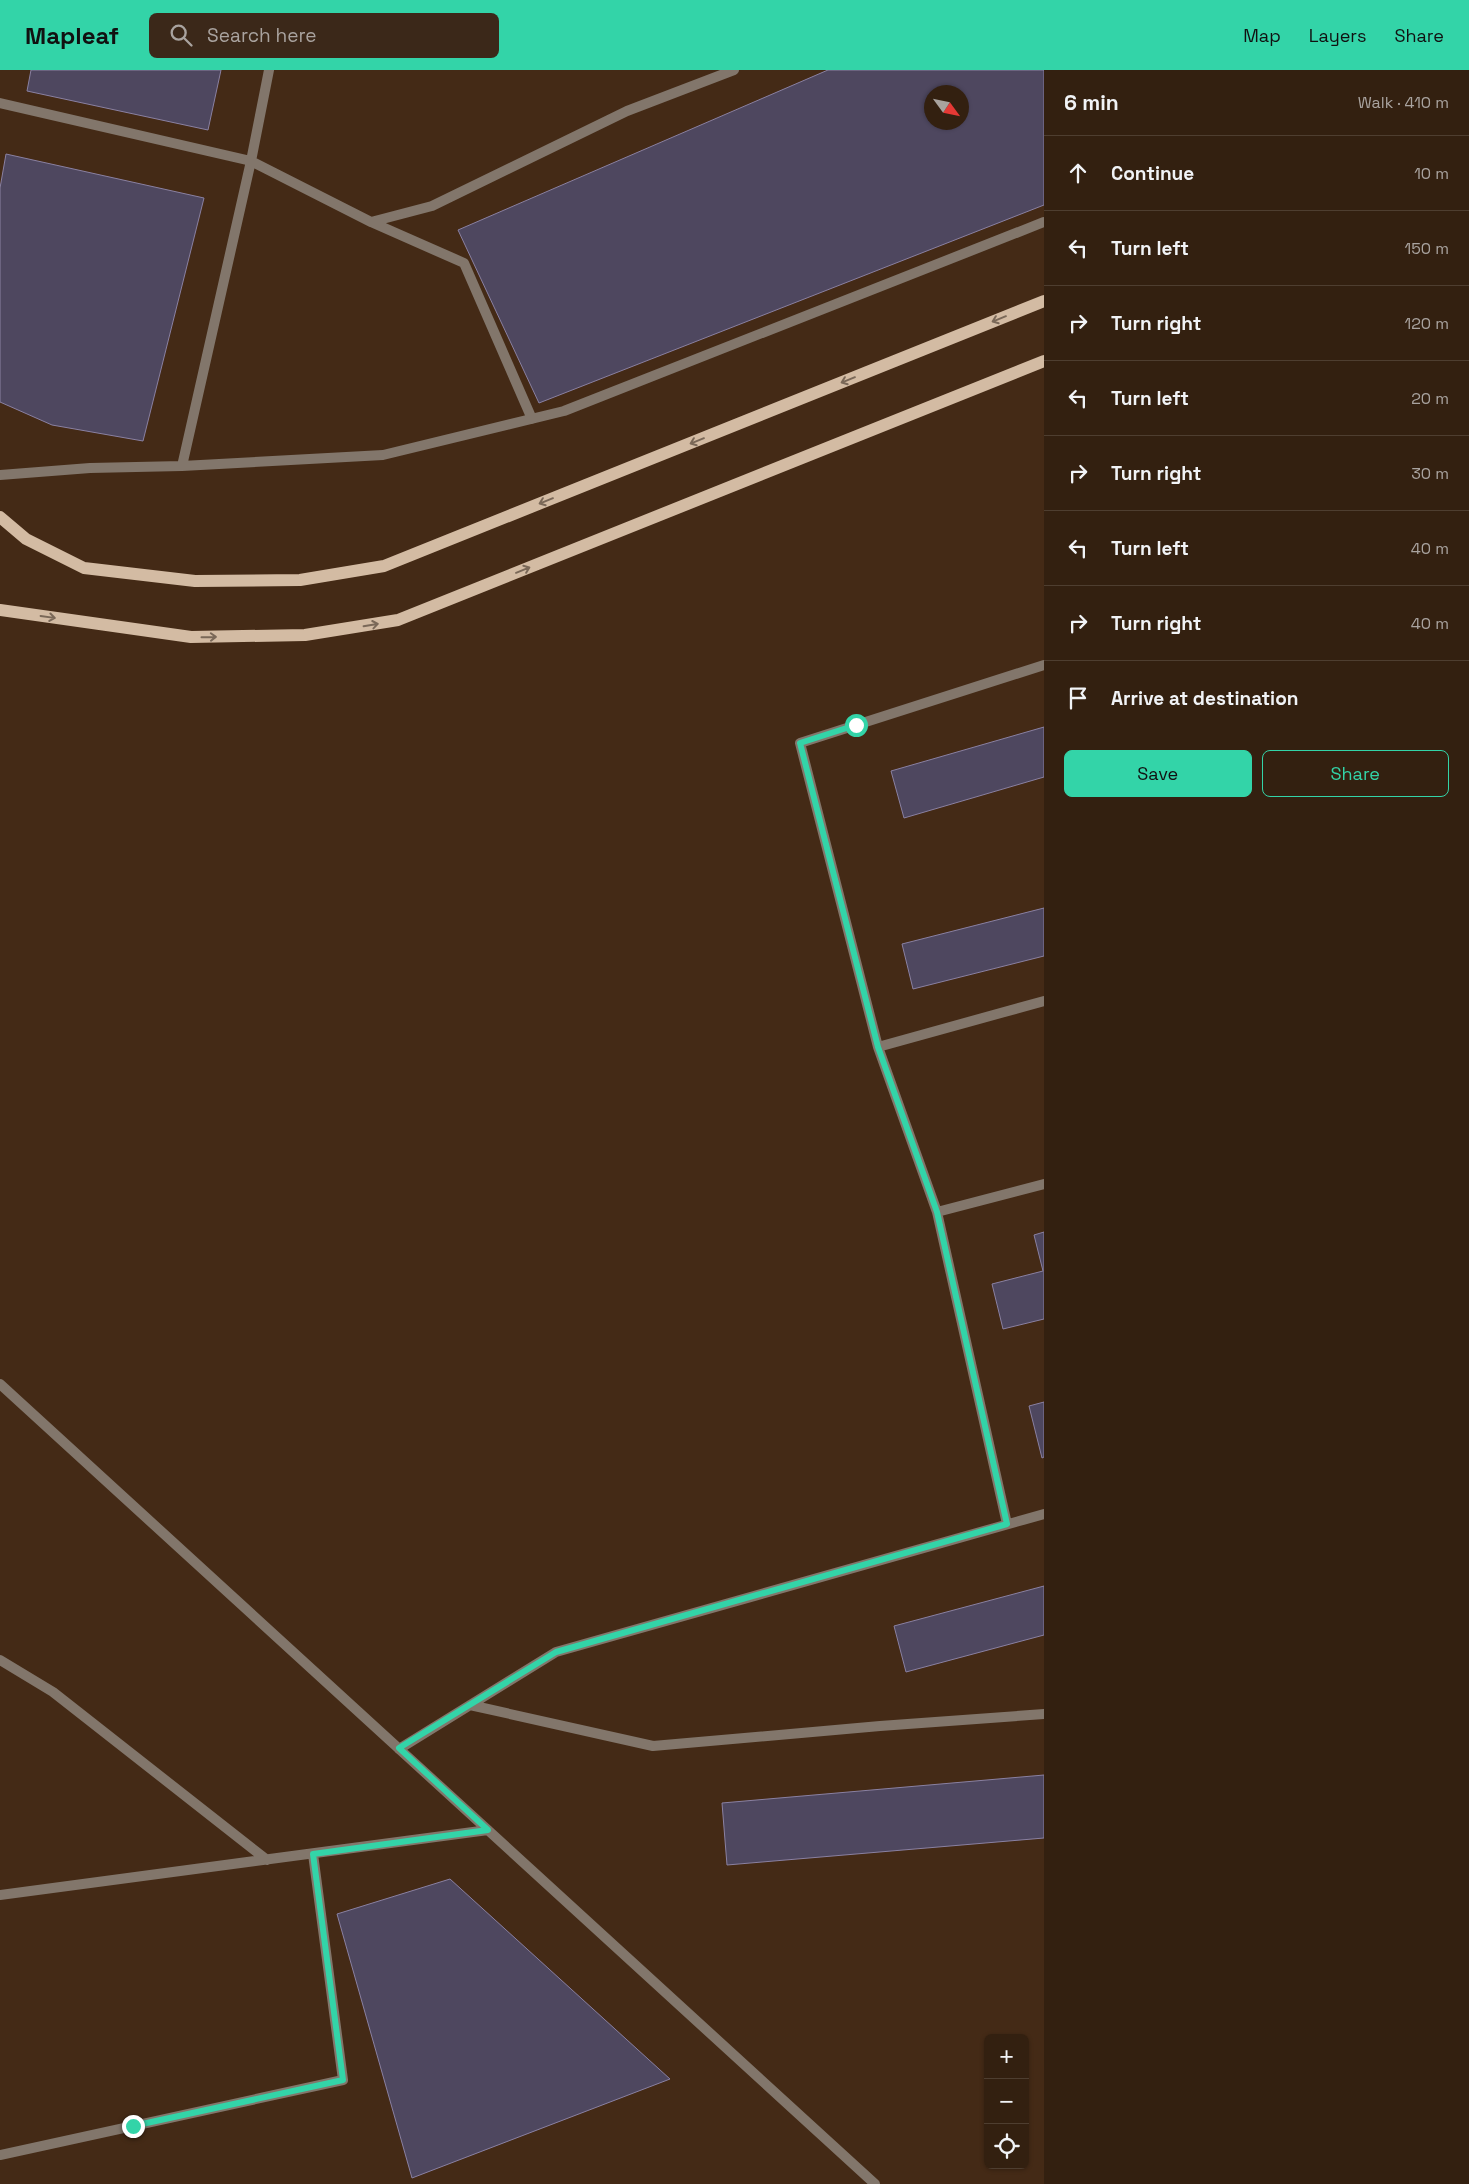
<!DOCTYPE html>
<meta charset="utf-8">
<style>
:root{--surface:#332010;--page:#3b2819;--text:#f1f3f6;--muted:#a9a39f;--line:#4e3e30;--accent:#33d4a8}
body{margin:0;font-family:"Space Grotesk",sans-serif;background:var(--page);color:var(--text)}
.controls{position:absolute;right:15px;bottom:15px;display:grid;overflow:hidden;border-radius:8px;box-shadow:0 1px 4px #0004}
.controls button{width:45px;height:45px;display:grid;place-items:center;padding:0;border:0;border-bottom:1px solid var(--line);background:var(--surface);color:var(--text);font:25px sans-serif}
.compass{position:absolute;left:924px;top:15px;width:45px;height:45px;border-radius:50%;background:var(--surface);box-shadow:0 1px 4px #0004;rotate:123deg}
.stop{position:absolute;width:15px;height:15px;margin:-11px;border:4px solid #33d4a8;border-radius:50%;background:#fff}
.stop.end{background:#33d4a8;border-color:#fff;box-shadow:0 1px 5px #0008}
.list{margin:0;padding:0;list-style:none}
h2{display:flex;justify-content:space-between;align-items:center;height:65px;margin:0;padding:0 20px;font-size:21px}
h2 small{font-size:16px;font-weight:400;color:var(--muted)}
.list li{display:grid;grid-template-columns:32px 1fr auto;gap:15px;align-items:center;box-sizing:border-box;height:75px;padding:0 20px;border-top:1px solid var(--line)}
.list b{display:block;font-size:19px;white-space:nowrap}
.list em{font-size:16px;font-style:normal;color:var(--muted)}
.actions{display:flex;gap:10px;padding:15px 20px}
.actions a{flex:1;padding:11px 0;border:1px solid var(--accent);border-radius:8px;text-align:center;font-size:18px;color:var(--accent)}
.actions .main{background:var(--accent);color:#111}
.icon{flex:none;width:28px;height:28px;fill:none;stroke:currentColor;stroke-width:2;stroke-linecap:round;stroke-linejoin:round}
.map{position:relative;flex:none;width:1044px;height:2114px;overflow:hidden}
header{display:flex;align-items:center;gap:30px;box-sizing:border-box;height:70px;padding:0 25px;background:var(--accent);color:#111}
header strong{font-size:24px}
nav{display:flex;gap:28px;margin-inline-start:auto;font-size:18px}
.search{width:350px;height:45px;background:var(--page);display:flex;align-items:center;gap:12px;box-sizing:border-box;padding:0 18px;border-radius:8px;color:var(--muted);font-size:19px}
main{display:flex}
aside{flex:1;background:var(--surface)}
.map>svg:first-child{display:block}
</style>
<header>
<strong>Mapleaf</strong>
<div class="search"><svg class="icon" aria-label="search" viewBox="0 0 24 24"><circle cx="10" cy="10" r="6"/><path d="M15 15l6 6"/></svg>Search here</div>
<nav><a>Map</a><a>Layers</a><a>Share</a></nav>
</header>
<main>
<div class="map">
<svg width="1044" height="2114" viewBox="0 0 1044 2114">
<rect width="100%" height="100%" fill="#442a16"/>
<path fill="#4e475f" stroke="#8a81a2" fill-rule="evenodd" d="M31,0H221L208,60L27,21Z
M828,0H1044V135L539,333L458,160ZM932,22H962V52H932Z
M6,84L204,128L143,371L52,355L0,332V118Z
M1044,657V707L904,748L891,701Z
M1044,838V886L913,919L902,874Z
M1044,1162V1249L1003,1259L992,1214L1043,1201L1034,1165Z
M1044,1332V1387L1042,1388L1029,1336Z
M1044,1516V1565L906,1602L894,1556Z
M1044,1705V1768L727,1795L722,1733Z
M450,1809L670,2009L412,2108L337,1844Z"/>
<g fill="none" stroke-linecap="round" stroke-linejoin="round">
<path stroke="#82766b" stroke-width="10" d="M0,33L251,91L371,152L432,136L627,41L734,0
M371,152L464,193L532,349
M182,396L251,91L269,0
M0,405L90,398L182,396L383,385L564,341L1044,152
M878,977L1044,931
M937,1142L1044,1114
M0,1314L875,2114
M1007,1454L937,1142L878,977L800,673L1044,595
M0,1590L53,1622L267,1790
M470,1635L653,1676L880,1656L1044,1644
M399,1679L556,1582L1044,1444
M0,1825L488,1760
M0,2085L343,2010L313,1784"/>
<path stroke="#d3bba3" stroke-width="12" d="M0,447L26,469L84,498L195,511L300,510L384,496L1044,231
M0,540L191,567L305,565L398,550L1044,291"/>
</g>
<defs><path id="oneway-shaft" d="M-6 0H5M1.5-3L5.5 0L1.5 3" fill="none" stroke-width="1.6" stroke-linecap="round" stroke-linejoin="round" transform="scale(1.25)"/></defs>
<g stroke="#7a6858">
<use href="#oneway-shaft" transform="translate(999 249) rotate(158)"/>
<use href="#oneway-shaft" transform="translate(848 310) rotate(158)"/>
<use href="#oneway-shaft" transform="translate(697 371) rotate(158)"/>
<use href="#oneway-shaft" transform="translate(546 431) rotate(158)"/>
<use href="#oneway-shaft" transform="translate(523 500) rotate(-22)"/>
<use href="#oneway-shaft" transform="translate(48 547) rotate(8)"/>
<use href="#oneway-shaft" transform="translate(371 555) rotate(-9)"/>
<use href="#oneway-shaft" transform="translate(209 567) rotate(-1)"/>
</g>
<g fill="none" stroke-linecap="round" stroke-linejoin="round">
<path stroke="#33d4a8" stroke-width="6" d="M133,2056L343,2010L313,1784L488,1760L399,1678L556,1582L1007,1454L937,1142L878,977L800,673L856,655"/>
</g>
</svg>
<div class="controls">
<button>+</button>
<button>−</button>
<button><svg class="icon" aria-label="locate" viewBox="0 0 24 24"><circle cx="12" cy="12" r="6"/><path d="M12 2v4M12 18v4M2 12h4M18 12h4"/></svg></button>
</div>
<svg class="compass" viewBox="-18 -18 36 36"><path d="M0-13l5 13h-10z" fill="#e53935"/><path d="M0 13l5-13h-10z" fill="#a9a39f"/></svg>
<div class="stop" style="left:856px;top:655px"></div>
<div class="stop end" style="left:133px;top:2056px"></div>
</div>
<aside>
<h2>6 min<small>Walk · 410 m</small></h2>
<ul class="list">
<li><svg class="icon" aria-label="ahead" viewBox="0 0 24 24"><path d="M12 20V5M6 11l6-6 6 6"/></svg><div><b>Continue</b></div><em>10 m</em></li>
<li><svg class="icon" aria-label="left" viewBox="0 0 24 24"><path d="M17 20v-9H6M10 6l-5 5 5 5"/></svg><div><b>Turn left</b></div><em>150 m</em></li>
<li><svg class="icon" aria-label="right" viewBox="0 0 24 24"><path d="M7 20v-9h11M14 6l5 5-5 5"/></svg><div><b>Turn right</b></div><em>120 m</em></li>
<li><svg class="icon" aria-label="left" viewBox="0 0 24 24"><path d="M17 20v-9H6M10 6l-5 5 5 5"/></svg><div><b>Turn left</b></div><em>20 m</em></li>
<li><svg class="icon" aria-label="right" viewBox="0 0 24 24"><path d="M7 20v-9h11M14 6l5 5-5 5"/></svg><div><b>Turn right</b></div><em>30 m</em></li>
<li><svg class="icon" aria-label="left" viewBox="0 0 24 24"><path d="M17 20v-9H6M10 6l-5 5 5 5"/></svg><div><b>Turn left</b></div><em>40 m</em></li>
<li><svg class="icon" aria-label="right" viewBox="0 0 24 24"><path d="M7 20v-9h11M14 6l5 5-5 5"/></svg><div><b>Turn right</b></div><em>40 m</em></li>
<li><svg class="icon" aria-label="arrive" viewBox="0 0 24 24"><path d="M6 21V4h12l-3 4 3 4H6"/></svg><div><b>Arrive at destination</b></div></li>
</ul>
<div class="actions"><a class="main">Save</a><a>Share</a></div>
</aside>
</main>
